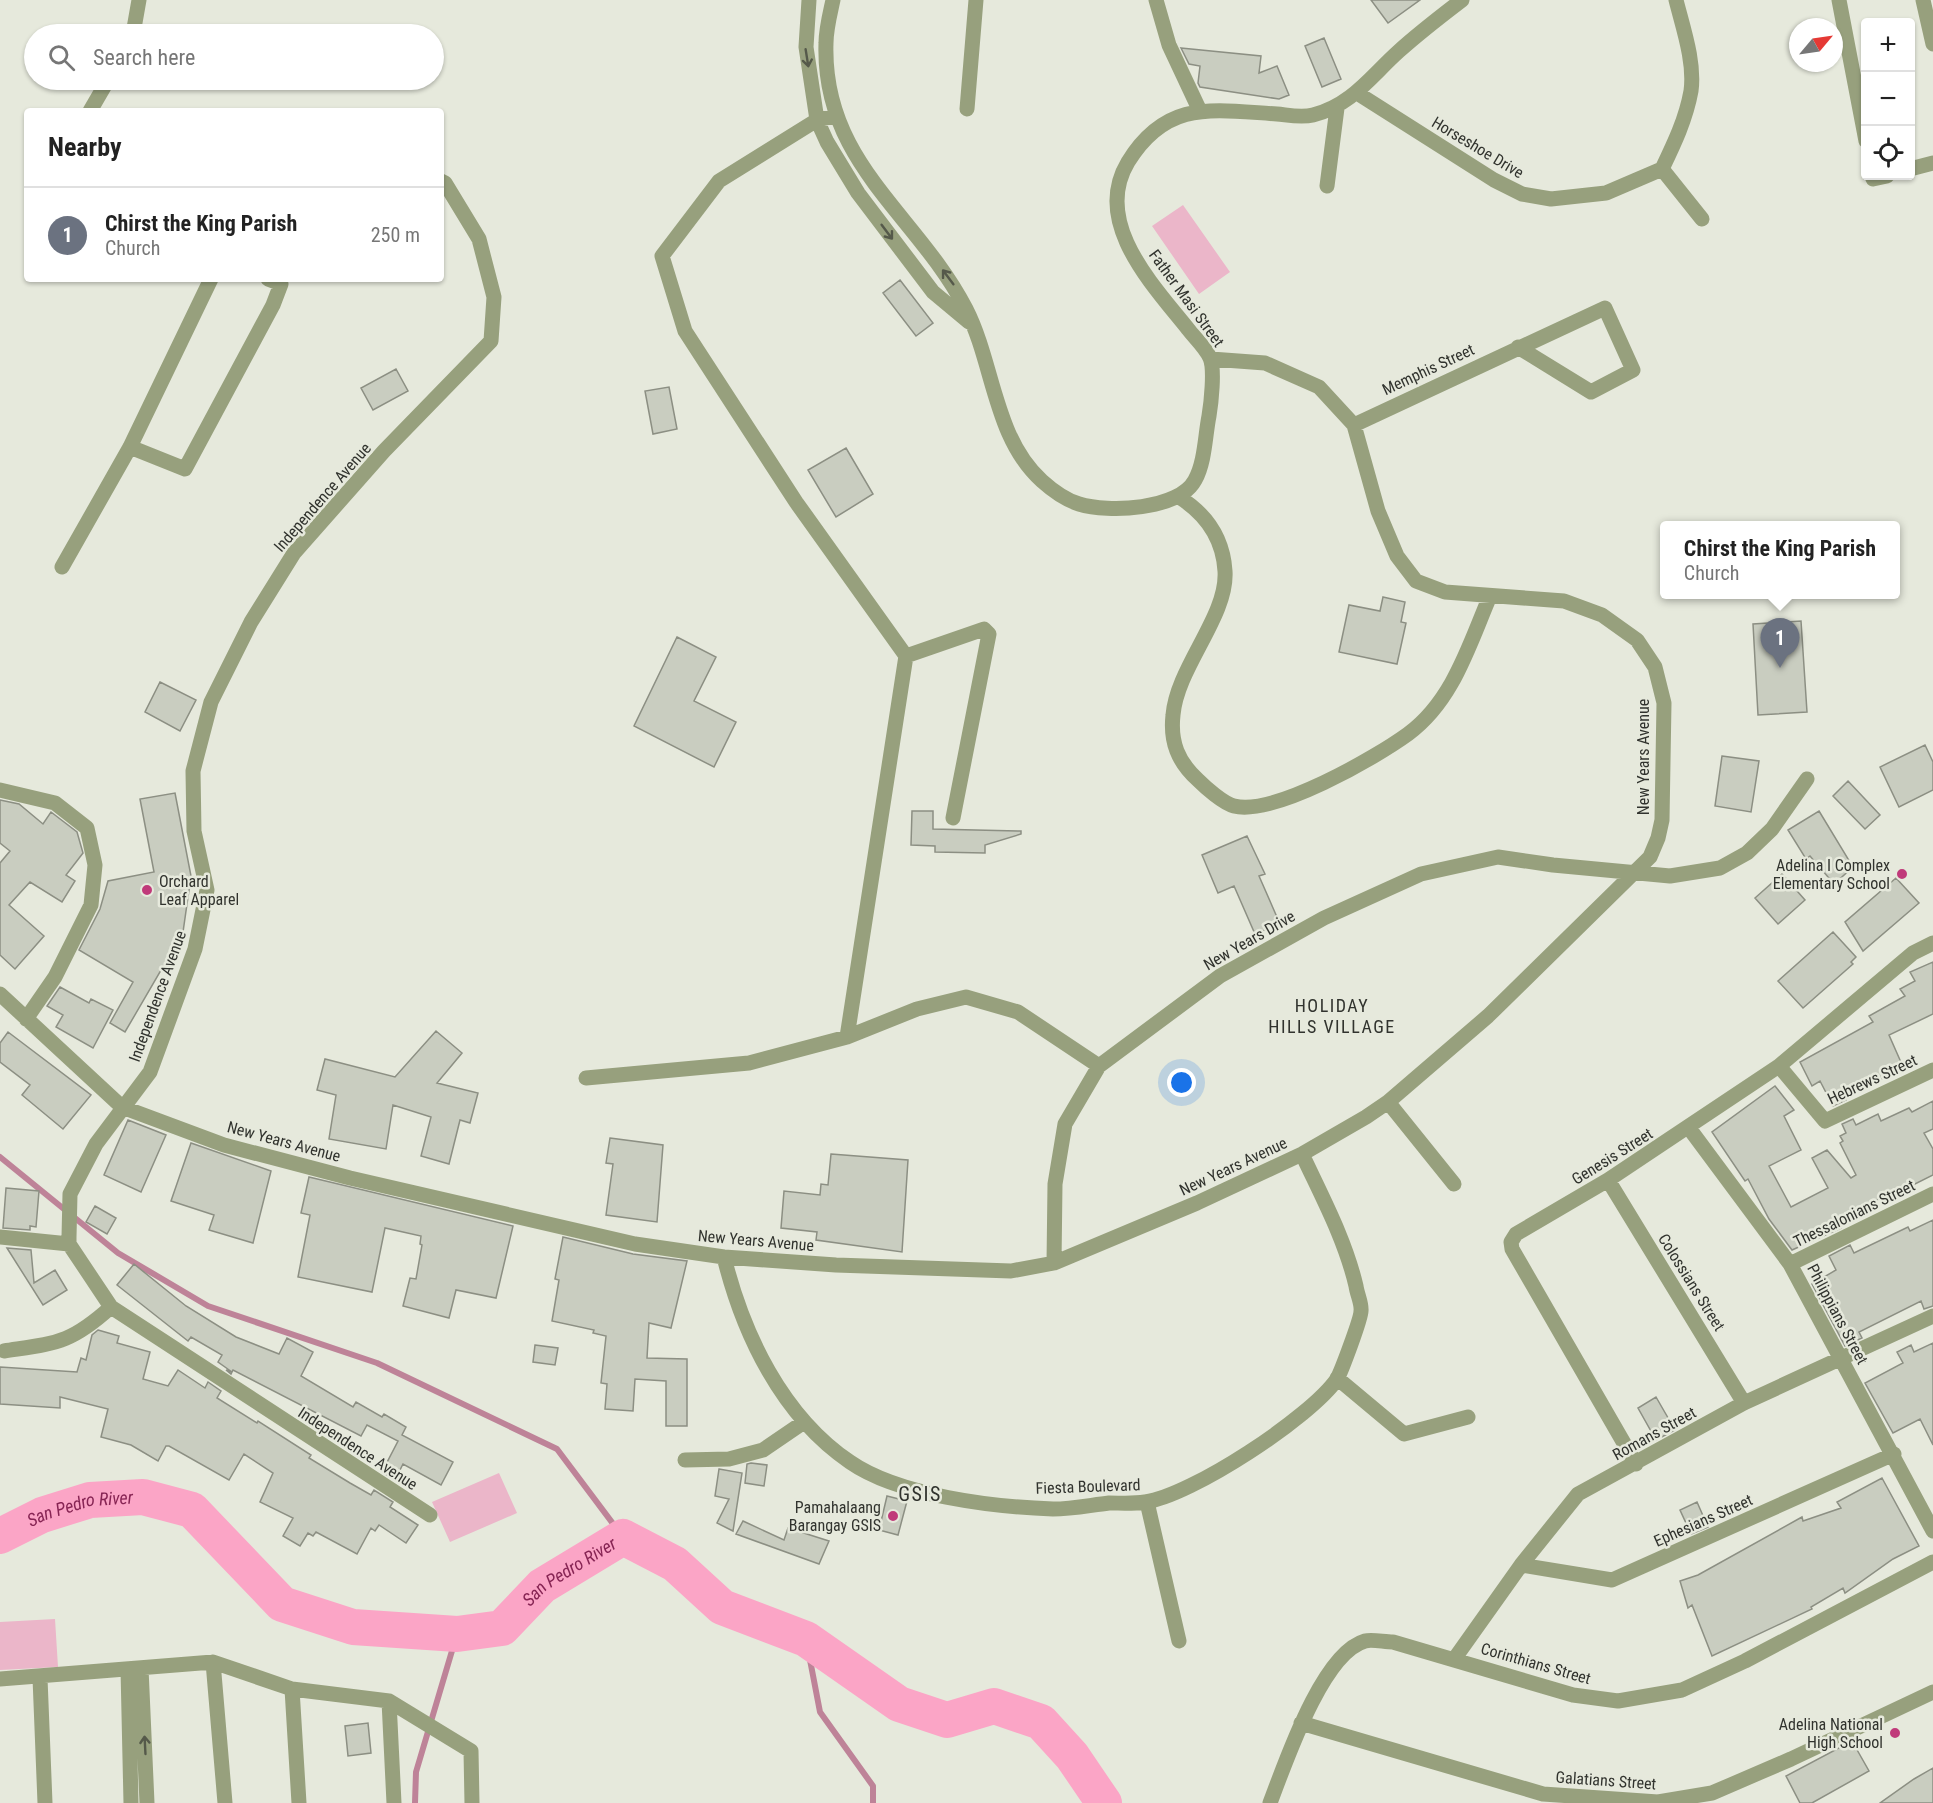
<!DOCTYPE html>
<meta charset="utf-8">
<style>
:root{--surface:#fff;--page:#f2f2f2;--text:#222;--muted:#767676;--line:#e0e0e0;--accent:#c03a7a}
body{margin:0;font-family:"Roboto Condensed",sans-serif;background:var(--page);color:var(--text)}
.controls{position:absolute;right:18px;top:18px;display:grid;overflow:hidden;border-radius:6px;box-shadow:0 2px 4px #0004}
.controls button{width:54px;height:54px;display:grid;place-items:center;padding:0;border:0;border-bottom:2px solid var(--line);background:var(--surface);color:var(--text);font:30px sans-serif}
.compass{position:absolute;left:1789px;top:18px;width:54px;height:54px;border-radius:50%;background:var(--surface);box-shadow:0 2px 4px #0004;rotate:61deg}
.you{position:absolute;left:1182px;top:1083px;width:21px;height:21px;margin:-15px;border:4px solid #fff;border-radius:50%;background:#1a73e8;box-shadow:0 0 0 9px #1a73e833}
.badge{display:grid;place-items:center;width:39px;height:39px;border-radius:50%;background:var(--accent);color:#fff;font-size:20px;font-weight:700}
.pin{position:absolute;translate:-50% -50px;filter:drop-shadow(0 2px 3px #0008)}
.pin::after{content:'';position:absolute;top:32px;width:21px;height:18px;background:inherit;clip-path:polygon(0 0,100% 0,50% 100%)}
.popup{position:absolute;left:1660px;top:521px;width:240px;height:78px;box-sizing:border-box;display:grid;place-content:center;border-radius:6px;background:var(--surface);filter:drop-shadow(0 2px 4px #0005);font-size:20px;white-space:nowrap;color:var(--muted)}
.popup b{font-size:22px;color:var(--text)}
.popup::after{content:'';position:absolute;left:50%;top:100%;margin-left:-12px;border:12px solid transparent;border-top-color:var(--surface)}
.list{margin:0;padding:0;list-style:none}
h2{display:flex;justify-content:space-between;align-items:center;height:78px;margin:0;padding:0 24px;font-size:26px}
h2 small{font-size:20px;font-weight:400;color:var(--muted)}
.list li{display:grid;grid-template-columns:39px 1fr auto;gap:18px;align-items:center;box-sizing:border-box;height:96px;padding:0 24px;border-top:2px solid var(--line)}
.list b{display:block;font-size:22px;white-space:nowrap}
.list p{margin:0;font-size:20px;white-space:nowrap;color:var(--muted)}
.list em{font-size:20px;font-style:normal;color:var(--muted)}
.icon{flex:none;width:33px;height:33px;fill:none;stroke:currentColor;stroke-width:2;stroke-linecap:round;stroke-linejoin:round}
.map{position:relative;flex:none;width:1933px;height:1803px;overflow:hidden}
.search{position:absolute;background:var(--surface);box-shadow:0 2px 4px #0004;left:24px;top:24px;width:420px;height:66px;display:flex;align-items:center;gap:15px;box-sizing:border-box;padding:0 21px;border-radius:33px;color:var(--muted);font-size:22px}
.panel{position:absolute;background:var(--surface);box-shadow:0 2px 4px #0004;left:24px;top:108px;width:420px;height:174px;border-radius:6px}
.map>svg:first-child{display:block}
</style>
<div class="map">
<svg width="1933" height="1803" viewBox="0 0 1933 1803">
<rect width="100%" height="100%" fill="#e6e9dc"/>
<path fill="#ebb6c9" d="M1183,205L1230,272L1199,294L1152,226Z
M499,1473L517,1513L450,1542L432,1502Z
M55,1619L58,1667L0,1670V1622Z"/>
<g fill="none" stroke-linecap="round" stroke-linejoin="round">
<path stroke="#be8398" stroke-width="6" d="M0,1157L118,1253L208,1306L377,1363L557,1449L623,1537
M806,1639L820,1712L873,1786V1803
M415,1803L416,1772L457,1634"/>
<path stroke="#fba5c6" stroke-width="36" id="s1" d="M0,1536L42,1515L90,1500L143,1497L192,1510L282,1604L353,1627L457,1634L502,1628L542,1586L623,1537L675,1564L722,1607L806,1639L899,1704L947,1720L994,1706L1041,1722L1072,1756L1104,1803"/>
</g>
<path fill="#c9cdc0" stroke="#8c8f83" stroke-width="1.5" d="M1371,0H1420L1388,23Z
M1324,38L1341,79L1322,87L1305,46Z
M1181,48L1261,56L1259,73L1277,66L1289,95L1279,99L1200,87L1198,83L1200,66L1189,64Z
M900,280L933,323L916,336L883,293Z
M396,369L408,391L373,410L361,388Z
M669,387L677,429L653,434L645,391Z
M846,448L873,494L836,517L808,470Z
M1383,597L1405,602L1401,622L1406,623L1397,664L1339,652L1349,605L1380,611Z
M1801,621L1807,712L1758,715L1753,624Z
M677,637L716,657L694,701L736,722L714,767L634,726Z
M160,682L196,700L180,731L145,712Z
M1925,745L1933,762V790L1899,807L1880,767Z
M1722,756L1759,761L1751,812L1715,806Z
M1848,781L1880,815L1865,829L1833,796Z
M175,793L191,876L181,946H175L125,1032L110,1023L133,982L79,950L100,909L108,881L154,872L140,799Z
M0,800L19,804L43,824L51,812L77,832L83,853L66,875L75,881L62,902L30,882L9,905L44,936L15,969L0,955V863L10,851L0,843Z
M912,811H933V829L1021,831V834L985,845V853L935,852V846L911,845Z
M1819,811L1853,867L1834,884L1810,856L1806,859L1788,830Z
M1247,836L1265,874L1259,876L1280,924L1255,934L1234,886L1218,893L1202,855Z
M1782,874L1805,900L1778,924L1755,898Z
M1896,878L1919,903L1863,951L1845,922Z
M1833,932L1856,957L1851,962L1853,964L1803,1008L1778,981Z
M1933,962V1014L1889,1035L1904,1069L1879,1080L1877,1076L1842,1091L1846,1100L1833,1106L1820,1081L1812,1086L1800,1062L1873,1022L1869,1016L1905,996L1900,989L1915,981L1910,972Z
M60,987L89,1003L91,999L113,1010L93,1048L56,1027L63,1015L47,1006Z
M436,1031L462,1053L437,1083L478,1093L470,1123L460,1120L449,1164L421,1156L431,1117L393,1105L386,1149L329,1139L336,1095L317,1090L325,1059L395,1077Z
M8,1032L91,1095L63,1129L22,1095L30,1085L0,1062V1043Z
M1775,1086L1794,1110L1784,1116L1801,1150L1769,1166L1791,1207L1828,1188L1812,1158L1827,1150L1851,1178L1856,1175L1840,1143L1843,1141L1840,1136L1846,1133L1842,1124L1853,1119L1856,1125L1878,1114L1881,1121L1909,1108L1912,1112L1933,1101V1129L1924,1133L1933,1149V1175L1899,1192L1897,1189L1864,1207L1866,1212L1840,1225L1841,1228L1792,1250L1769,1219L1748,1179L1745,1181L1712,1132Z
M128,1120L166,1135L141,1192L104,1175Z
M610,1138L663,1145L657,1222L606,1215L613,1164L606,1163Z
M191,1143L271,1171L253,1243L209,1230L214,1215L171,1201Z
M831,1154L908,1160L902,1252L816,1240L817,1232L781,1228L784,1191L820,1195L821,1184L828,1185Z
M309,1177L513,1226L496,1298L456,1290L449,1318L403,1306L410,1278L416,1279L422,1245L420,1244L421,1236L385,1228L372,1292L298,1277L310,1215L301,1213Z
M6,1188L39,1191L36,1227L30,1226V1230L3,1228Z
M95,1206L116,1218L107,1234L86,1222Z
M1933,1220V1306L1924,1309L1921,1301L1859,1332L1862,1338L1845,1346L1812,1284L1836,1270L1829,1256L1850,1245L1854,1253L1908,1227L1910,1231Z
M563,1237L633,1254L687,1261L671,1328L649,1323L647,1358L687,1359V1426H666V1381L635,1379L633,1411L605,1409L607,1384L601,1383L606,1336L593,1333L594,1330L552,1321L559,1280L555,1279Z
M7,1248L31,1250L34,1283L55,1270L67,1290L43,1305Z
M134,1264L186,1306L236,1337L279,1354L287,1338L313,1352L301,1376L353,1407L356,1402L382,1417L384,1414L406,1427L402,1435L453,1462L441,1485L403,1464L395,1480L382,1472L398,1441L367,1425L361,1436L233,1370L231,1374L226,1370L232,1372L218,1362L222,1355L191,1337L188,1341L117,1285Z
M98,1330L119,1336L117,1343L150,1352L143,1379L168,1386L178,1370L205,1388L208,1382L221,1391L217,1398L257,1423L258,1421L311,1455L309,1458L350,1483L371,1495L374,1490L393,1502L390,1507L418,1525L406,1543L379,1525L375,1531L371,1528L357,1554L316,1532L313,1536L308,1533L300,1546L283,1536L293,1518L260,1502L273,1473L244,1454L229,1480L169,1446H166L158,1461L131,1445L101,1437L108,1409L60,1397V1408L0,1404V1367L77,1372L81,1358L86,1360L92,1335Z
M1933,1343V1445L1920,1419L1893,1433L1865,1383L1903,1363L1897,1352L1911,1345L1914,1352Z
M535,1345L558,1348L555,1365L533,1362Z
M1656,1397L1675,1430L1656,1440L1638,1408Z
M751,1463L767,1465L764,1486L745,1483L747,1464Z
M719,1469L742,1473L733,1531L717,1523L729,1499L715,1496Z
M1882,1478L1919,1546L1893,1559L1845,1593L1843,1588L1811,1607L1812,1609L1712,1656L1692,1605L1688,1608L1680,1581L1698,1575L1802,1517L1803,1521L1841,1508L1837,1502Z
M887,1496L907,1501L898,1535L879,1530Z
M1697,1502L1708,1527L1691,1534L1680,1510Z
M743,1521L784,1540L788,1528L829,1541L819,1564L736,1534Z
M368,1723L371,1753L348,1756L345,1726Z
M1852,1741L1869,1771L1812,1803H1800L1786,1776Z
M1933,1768V1803H1880L1914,1779Z"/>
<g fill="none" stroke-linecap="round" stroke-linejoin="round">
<path stroke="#97a07d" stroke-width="15" d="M809,0L806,47L817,120L827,142L858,193L933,292L969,322
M833,0C830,14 826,29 826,43C822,163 917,214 966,309C994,364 994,438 1042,481C1052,490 1066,500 1079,504C1108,513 1179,510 1195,480C1205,462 1205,436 1209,416C1211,404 1215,369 1210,358C1206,348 1194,337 1188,329C1152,284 1092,222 1128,162C1167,99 1213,110 1277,114C1288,115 1301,118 1313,115C1352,105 1371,76 1399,51C1419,33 1441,16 1462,0
M1156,0L1169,45L1199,109
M1839,0L1866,141
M1923,0L1933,44
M133,34L139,0
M1357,93L1494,180L1522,194L1551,199L1606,193L1662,169C1674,144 1686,119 1691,91C1695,62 1683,28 1676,0
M967,109L976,0
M90,111L108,80
M835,116L817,120L719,181L662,256L685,331L796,502L906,656L847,1037
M1662,169L1702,219
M1910,169L1933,163
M1872,176L1873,179L1887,176
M1327,186L1337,108
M1354,425L1605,308L1633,370L1591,392L1518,347
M130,447L185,469L273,305L281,284L268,279
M1179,497C1206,514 1223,538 1225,571C1228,616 1177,667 1173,715C1170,742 1178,762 1198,780C1206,788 1223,803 1234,806C1274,816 1375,758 1408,734C1453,701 1469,645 1490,596
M62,567L130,447L211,279
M906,656L984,629L989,634L953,818
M0,790L55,803L87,828L95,865L91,905L55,977L26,1019
M0,994L122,1107L224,1145L350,1178L635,1244L724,1257L836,1265L1011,1271L1054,1263L1197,1203L1302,1154L1366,1117L1388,1102L1488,1016L1650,857L1658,838L1662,820L1664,703L1655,667L1637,640L1602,615L1564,601L1445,592L1416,581L1397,556L1378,511L1354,425L1319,387L1265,363L1211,359
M1779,1066L1825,1121L1933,1070
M586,1078L749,1063L847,1037L917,1009L966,997L1018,1012L1099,1066
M1388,1102L1454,1184
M1689,1128L1790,1264L1933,1531
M1608,1180L1744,1403
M0,1237L69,1244
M724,1257C743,1334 782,1416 850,1462C899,1496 994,1507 1053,1509C1072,1509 1091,1505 1109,1503C1121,1503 1133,1504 1145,1502C1191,1496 1311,1417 1337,1379C1341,1372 1361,1319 1361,1311C1362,1304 1357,1294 1356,1286C1345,1239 1322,1197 1302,1154
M1054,1263L1055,1184L1065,1124L1099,1066L1220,976L1324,918L1421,874L1498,857L1553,865L1670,876L1720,868L1747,853L1772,829L1807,779
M1790,1264L1933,1194
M4,1351C56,1343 70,1344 111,1307
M1337,1378L1404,1434L1468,1417
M685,1460L729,1459L763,1450L804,1422
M1636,1464L1512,1249L1511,1242L1516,1234L1608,1180L1779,1066L1913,953L1933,943
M1147,1502L1179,1641
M430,1515L111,1307L69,1244V1237L70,1194L96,1144L150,1072L195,949L207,890L194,831L193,771L211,702L251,622L294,553L384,451L491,341L494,297L479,239L445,183L441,181
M1521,1565L1612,1580L1894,1454
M1455,1658L1521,1565L1578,1494L1744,1403L1933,1316
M213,1662L225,1803
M141,1668L147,1803
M128,1669L131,1803
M40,1678L45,1803
M0,1679L213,1662L292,1689L389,1701L471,1751L472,1803
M292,1689L299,1803
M389,1701L394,1803
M1301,1723L1543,1794L1658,1802L1712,1793L1791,1759L1933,1692
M1270,1803C1285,1764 1322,1653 1365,1641C1372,1639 1384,1642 1393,1642L1573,1695L1618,1701L1682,1690L1745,1661L1933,1562"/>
</g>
<defs><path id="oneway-shaft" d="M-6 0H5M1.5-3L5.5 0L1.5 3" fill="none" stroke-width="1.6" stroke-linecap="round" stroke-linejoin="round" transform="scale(1.5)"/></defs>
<g stroke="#55594a">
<use href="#oneway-shaft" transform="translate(807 58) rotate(81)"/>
<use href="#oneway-shaft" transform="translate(887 232) rotate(53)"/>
<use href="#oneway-shaft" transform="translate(948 277) rotate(-127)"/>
<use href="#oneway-shaft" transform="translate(145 1745) rotate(-93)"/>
</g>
<g fill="#c03a7a" stroke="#e6e9dc" stroke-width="2">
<circle cx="1902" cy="874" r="6"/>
<circle cx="147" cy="890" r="6"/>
<circle cx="893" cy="1516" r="6"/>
<circle cx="1895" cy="1733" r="6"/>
</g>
<g text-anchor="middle" stroke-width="5" stroke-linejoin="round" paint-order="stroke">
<g font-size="16" fill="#31332e" stroke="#e6e9dc">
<text transform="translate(1478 147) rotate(31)" y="6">Horseshoe Drive</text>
<text transform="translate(1187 298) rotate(54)" y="6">Father Masi Street</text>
<text transform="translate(1428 369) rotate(-25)" y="6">Memphis Street</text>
<text transform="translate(322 497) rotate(-49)" y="6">Independence Avenue</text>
<text transform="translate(1643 757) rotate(-90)" y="6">New Years Avenue</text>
<text transform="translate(1249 940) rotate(-30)" y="6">New Years Drive</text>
<text transform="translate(157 996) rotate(-70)" y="6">Independence Avenue</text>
<text transform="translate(1872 1079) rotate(-25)" y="6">Hebrews Street</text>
<text transform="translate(284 1141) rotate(15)" y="6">New Years Avenue</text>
<text transform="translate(1612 1156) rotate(-32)" y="6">Genesis Street</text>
<text transform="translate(1233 1166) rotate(-25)" y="6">New Years Avenue</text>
<text transform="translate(1854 1213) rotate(-26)" y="6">Thessalonians Street</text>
<text transform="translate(756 1240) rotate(5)" y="6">New Years Avenue</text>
<text transform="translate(1692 1282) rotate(58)" y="6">Colossians Street</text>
<text transform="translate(1838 1314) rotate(62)" y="6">Philippians Street</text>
<text transform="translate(1654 1433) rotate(-29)" y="6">Romans Street</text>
<text transform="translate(358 1448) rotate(33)" y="6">Independence Avenue</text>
<text transform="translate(1088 1486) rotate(-2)" y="6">Fiesta Boulevard</text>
<text transform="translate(1703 1520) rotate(-24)" y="6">Ephesians Street</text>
<text transform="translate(1536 1663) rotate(16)" y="6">Corinthians Street</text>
<text transform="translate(1606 1780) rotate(4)" y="6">Galatians Street</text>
</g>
<g font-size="16" fill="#31332e" stroke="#e6e9dc" text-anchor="end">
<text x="1890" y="871">Adelina I Complex<tspan x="1890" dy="18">Elementary School</tspan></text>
<text x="159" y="887" text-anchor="start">Orchard<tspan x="159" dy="18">Leaf Apparel</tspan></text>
<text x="881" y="1513">Pamahalaang<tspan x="881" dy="18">Barangay GSIS</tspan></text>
<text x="1883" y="1730">Adelina National<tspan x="1883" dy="18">High School</tspan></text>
</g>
<g font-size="18" letter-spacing="1.5" fill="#31332e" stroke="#e6e9dc">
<text x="1332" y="1012">HOLIDAY<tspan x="1332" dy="21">HILLS VILLAGE</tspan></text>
</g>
<g font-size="18" font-style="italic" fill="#872554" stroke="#e6e9dc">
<text dy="6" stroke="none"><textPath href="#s1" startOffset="86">San Pedro River</textPath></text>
<text dy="6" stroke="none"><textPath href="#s1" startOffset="644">San Pedro River</textPath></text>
</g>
<g font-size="20" letter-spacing="1.5" fill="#31332e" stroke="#e6e9dc">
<text x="920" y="1501">GSIS</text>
</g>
</g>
</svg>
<div class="controls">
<button>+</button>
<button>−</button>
<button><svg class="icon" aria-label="locate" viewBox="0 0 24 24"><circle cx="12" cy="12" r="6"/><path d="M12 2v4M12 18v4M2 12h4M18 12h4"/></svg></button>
</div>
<svg class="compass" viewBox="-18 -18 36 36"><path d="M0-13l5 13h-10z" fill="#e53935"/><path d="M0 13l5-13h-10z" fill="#767676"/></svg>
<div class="you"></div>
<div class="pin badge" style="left:1780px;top:668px;background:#6b7280">1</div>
<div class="popup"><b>Chirst the King Parish</b>Church</div>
<div class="search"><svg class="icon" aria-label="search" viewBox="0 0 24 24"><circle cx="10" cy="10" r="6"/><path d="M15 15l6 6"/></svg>Search here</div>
<section class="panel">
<h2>Nearby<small></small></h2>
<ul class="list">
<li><span class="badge" style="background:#6b7280">1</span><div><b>Chirst the King Parish</b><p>Church</p></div><em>250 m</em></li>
</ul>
</section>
</div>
